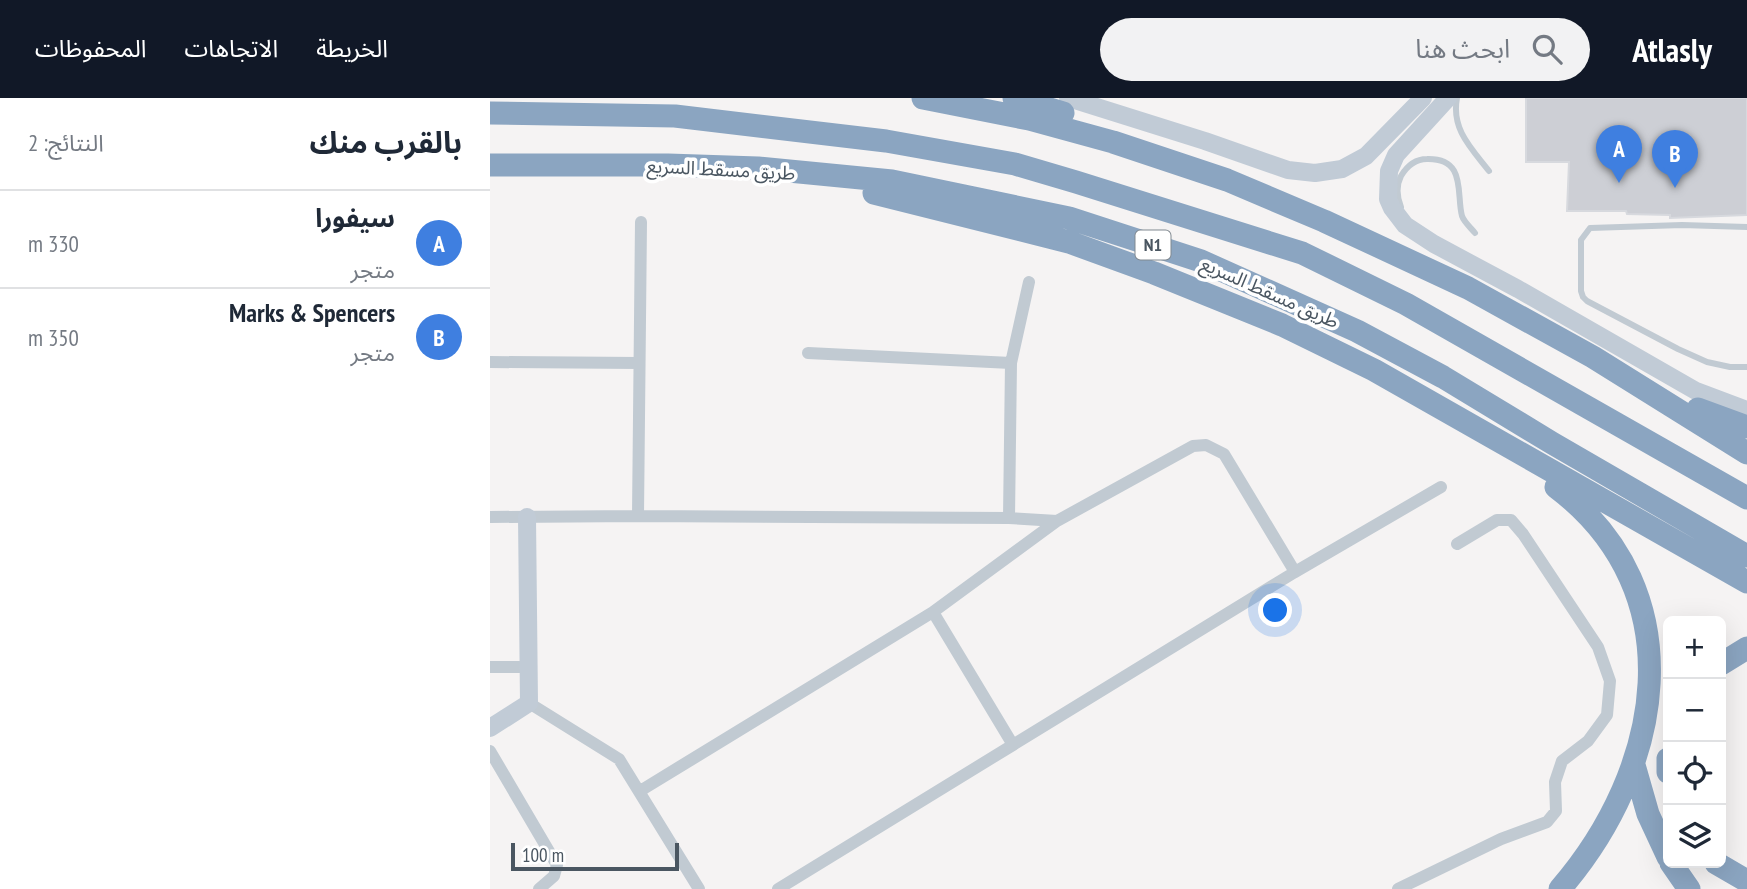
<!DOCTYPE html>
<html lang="ar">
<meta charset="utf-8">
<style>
:root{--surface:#fff;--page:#f2f2f3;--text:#1f2937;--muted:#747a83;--line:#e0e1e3;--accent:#111827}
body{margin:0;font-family:"PT Sans Narrow","Noto Sans Arabic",sans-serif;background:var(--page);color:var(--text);direction:rtl}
.controls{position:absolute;right:21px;bottom:21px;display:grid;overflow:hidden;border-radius:10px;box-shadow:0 7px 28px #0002}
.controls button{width:63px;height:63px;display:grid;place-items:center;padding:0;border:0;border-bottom:2px solid var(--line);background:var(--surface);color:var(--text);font:35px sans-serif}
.scale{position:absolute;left:21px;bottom:18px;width:168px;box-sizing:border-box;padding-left:7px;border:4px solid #4a5661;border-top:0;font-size:19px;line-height:24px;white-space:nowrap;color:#4a5661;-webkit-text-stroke:5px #fff;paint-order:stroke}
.you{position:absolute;left:786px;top:513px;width:24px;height:24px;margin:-18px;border:5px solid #fff;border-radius:50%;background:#1a73e8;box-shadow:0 0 0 10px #1a73e833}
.badge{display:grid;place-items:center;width:46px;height:46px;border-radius:50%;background:var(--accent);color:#fff;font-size:23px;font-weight:700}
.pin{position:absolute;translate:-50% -58px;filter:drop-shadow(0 2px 4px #0008)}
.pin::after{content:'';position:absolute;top:37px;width:24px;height:21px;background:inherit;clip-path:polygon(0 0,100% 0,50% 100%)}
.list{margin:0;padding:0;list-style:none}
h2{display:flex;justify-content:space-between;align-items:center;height:91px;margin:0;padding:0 28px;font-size:30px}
h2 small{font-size:23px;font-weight:400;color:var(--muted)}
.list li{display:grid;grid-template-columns:46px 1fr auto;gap:21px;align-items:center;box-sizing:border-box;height:98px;padding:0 28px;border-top:2px solid var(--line)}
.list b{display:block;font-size:26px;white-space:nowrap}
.list p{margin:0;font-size:23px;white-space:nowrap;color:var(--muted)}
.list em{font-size:23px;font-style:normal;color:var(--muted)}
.icon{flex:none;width:38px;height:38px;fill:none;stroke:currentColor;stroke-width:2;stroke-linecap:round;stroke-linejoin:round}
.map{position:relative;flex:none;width:1257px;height:791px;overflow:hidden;direction:ltr}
header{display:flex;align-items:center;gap:42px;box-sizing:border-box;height:98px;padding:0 35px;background:var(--accent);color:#fff}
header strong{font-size:33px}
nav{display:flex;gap:38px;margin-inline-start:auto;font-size:24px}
.search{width:490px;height:63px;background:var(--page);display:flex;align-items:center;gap:18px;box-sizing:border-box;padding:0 24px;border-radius:38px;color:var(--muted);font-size:26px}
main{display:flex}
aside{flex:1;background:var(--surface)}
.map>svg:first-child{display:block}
</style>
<header>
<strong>Atlasly</strong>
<div class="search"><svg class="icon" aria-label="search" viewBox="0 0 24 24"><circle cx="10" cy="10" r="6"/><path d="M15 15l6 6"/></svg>ابحث هنا</div>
<nav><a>الخريطة</a><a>الاتجاهات</a><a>المحفوظات</a></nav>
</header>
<main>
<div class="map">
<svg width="1257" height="791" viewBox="0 0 1257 791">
<rect width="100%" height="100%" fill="#f5f3f3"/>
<path fill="#cdcfd5" stroke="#d7d9de" stroke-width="2" d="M1036,0H1257V117L1180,120V117L1137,116L1136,113H1077L1079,64H1036Z"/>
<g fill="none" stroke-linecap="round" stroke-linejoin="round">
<path stroke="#c1cad2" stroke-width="6" d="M967,0C961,31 981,50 999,73
M911,109C907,99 906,88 911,78C917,68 926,61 937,61C977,60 966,96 972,118C974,124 981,130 985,135
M1257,129L1192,127L1100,130L1091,142V193L1093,199L1097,203L1188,251L1217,264L1240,269H1257"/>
<path stroke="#c1cad2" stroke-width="12" d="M539,184L521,265L519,420L567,423
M318,255L521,265
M0,264L149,265
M148,418L519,420
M0,419L148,418L151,124
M443,514L567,423L703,348L716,347L734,356L805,474
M0,569H39
M39,605L129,661L209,791
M0,653L67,767L64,778L49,791
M150,693L443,514L523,647
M288,791L805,474L951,389
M908,791L1011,741L1057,724L1066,713L1065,684L1072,663L1098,643L1117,617L1120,583L1108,549L1033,436L1021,422H1007L967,446"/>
<path stroke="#c1cbd6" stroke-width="18" d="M578,0L715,43L798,72L825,75L852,71L876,58L933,0
M958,0L906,57L899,73L898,101L902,110L915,127L944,146L1028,191L1206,293L1257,312
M0,630L39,605L37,419"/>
<path stroke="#8ba5c1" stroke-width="23" d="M433,0L539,21L623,44L737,82L834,123L978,190L1103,259L1257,355
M524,0L573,15
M0,15L185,18L396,43L525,66L586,84L812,155L916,206L1257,400
M0,67H178L268,70L402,83L579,120L711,163L867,233L953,279L1062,345L1257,458
M384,95L579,144L664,175L792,227L884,272L1257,484
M1208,311L1257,329
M1066,389C1206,495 1173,672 1070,791
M1231,566L1257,550
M1178,661V674
M1144,667L1158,716L1178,759
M1181,765L1199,791
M1226,765L1257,783"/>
</g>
<g text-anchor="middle" stroke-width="7" stroke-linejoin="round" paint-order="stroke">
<rect fill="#fff" stroke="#808990" stroke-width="2" x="645.5" y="132.5" width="35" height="29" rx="5"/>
<g font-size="18" font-weight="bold" fill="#4a5661">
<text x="663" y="153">N1</text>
</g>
<g font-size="19" fill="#4a5661" stroke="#fff">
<text transform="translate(231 71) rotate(3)" y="7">طريق مسقط السريع</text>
<text transform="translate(780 194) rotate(24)" y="7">طريق مسقط السريع</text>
</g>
</g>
</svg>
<div class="controls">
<button>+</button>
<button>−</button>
<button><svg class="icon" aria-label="locate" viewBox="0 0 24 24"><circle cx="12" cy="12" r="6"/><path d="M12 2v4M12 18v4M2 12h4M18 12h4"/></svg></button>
<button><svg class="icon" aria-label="layers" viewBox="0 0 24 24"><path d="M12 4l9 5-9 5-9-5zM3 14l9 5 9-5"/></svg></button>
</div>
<div class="scale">100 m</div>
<div class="you"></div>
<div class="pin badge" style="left:1129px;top:85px;background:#3f7fe0">A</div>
<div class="pin badge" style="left:1185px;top:90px;background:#3f7fe0">B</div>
</div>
<aside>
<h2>بالقرب منك<small>النتائج: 2</small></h2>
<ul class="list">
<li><span class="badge" style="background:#3f7fe0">A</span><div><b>سيفورا</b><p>متجر</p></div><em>330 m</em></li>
<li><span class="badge" style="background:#3f7fe0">B</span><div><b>Marks &amp; Spencers</b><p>متجر</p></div><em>350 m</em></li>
</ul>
</aside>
</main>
